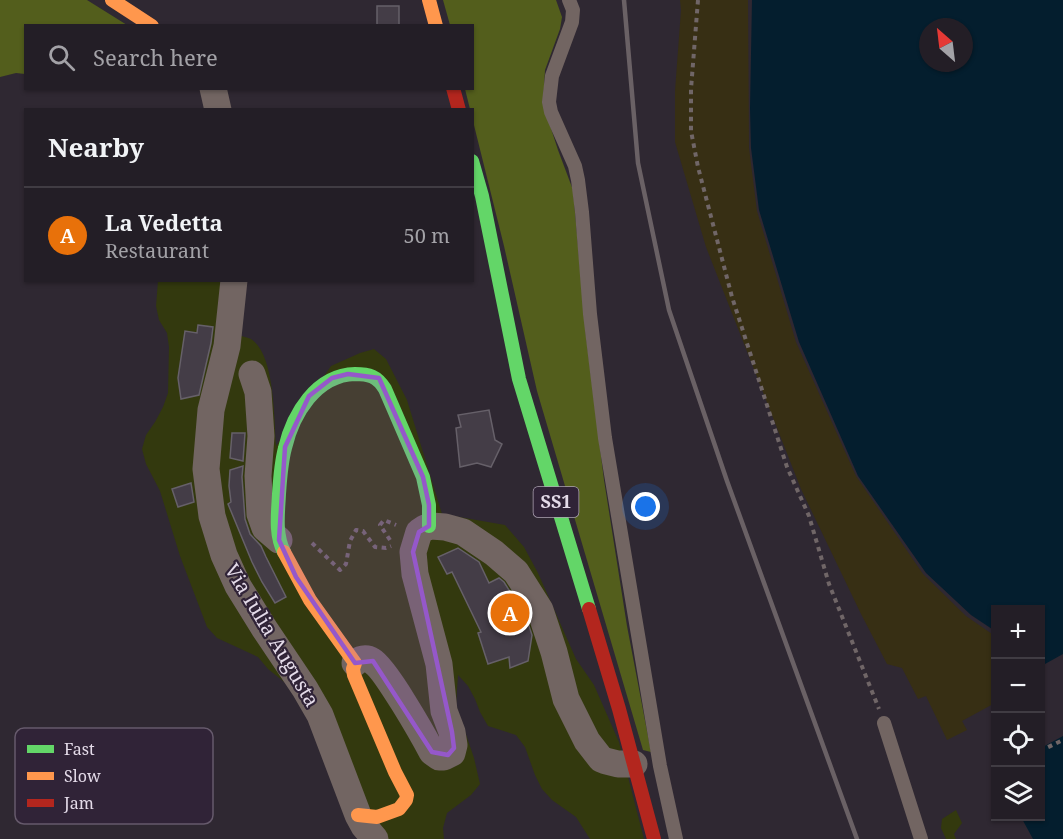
<!DOCTYPE html>
<meta charset="utf-8">
<style>
:root{--surface:#231e26;--page:#2b272e;--text:#f1f3f6;--muted:#a3a2a7;--line:#403c43;--accent:#8bbbb9}
body{margin:0;font-family:"Noto Serif",serif;background:var(--page);color:var(--text)}
.controls{position:absolute;right:18px;bottom:18px;display:grid;overflow:hidden;border-radius:0px;box-shadow:0 2px 4px #0004}
.controls button{width:54px;height:54px;display:grid;place-items:center;padding:0;border:0;border-bottom:2px solid var(--line);background:var(--surface);color:var(--text);font:30px sans-serif}
.compass{position:absolute;left:919px;top:18px;width:54px;height:54px;border-radius:50%;background:var(--surface);box-shadow:0 2px 4px #0004;rotate:332deg}
.you{position:absolute;left:646px;top:507px;width:21px;height:21px;margin:-15px;border:4px solid #fff;border-radius:50%;background:#1a73e8;box-shadow:0 0 0 9px #1a73e833}
.badge{display:grid;place-items:center;width:39px;height:39px;border-radius:50%;background:var(--accent);color:#fff;font-size:20px;font-weight:700}
.pin{position:absolute;translate:-50% -50%;border:3px solid #fff;box-shadow:0 2px 6px #0006}
.list{margin:0;padding:0;list-style:none}
h2{display:flex;justify-content:space-between;align-items:center;height:78px;margin:0;padding:0 24px;font-size:26px}
h2 small{font-size:20px;font-weight:400;color:var(--muted)}
.list li{display:grid;grid-template-columns:39px 1fr auto;gap:18px;align-items:center;box-sizing:border-box;height:96px;padding:0 24px;border-top:2px solid var(--line)}
.list b{display:block;font-size:22px;white-space:nowrap}
.list p{margin:0;font-size:20px;white-space:nowrap;color:var(--muted)}
.list em{font-size:20px;font-style:normal;color:var(--muted)}
.icon{flex:none;width:33px;height:33px;fill:none;stroke:currentColor;stroke-width:2;stroke-linecap:round;stroke-linejoin:round}
.map{position:relative;flex:none;width:1063px;height:839px;overflow:hidden}
.search{position:absolute;background:var(--surface);box-shadow:0 2px 4px #0004;left:24px;top:24px;width:450px;height:66px;display:flex;align-items:center;gap:15px;box-sizing:border-box;padding:0 21px;border-radius:0px;color:var(--muted);font-size:22px}
.panel{position:absolute;background:var(--surface);box-shadow:0 2px 4px #0004;left:24px;top:108px;width:450px;height:174px;border-radius:0px}
.map>svg:first-child{display:block}
</style>
<div class="map">
<svg width="1063" height="839" viewBox="0 0 1063 839">
<rect width="100%" height="100%" fill="#2f2832"/>
<path fill="#33390e" d="M158,281H242L237,335C241,336 247,337 251,339C275,354 274,419 276,446L331,366L360,353L374,349L386,359L407,400L442,514L505,525L524,547L538,573L576,659L594,685L619,742L644,839H590L576,817L552,800L542,789L535,775L525,747L516,735L488,726L480,712L475,699L468,686L458,675L456,705L474,758L480,784L471,795L447,813L443,828L444,839H367L303,697L268,669L258,657L217,638L207,627L180,556L160,491L146,464L142,449L146,435L155,422L163,407L168,393L169,347L167,333L159,320L156,306Z
M956,810L962,823L954,834L956,839H946L941,828L942,819Z"/>
<path fill="#535e1c" d="M0,0H87L127,25L26,26L25,74L16,73L0,77Z
M443,0H556L562,17L560,29L545,70L543,104L558,150L573,190L586,336L604,480L627,626L651,752L643,750L537,391L504,246L465,89L472,88V26L450,25Z"/>
<path fill="#372f14" d="M680,0H748L749,148L757,211L796,342L856,476L923,574L966,616L995,636V703L962,721L967,730L947,740L926,696L918,699L902,668L887,664L861,614L801,489L706,247L675,142V91L681,10Z"/>
<path fill="#041e2e" fill-rule="evenodd" d="M752,0H1063V654L1045,664L1041,660L1040,610H996L995,631L971,615L926,573L858,476L799,342L759,210L751,148L750,108ZM928,27H964V63H928Z
M1063,736V839H1033L1021,817L1040,816L1041,748Z"/>
<path fill="#443d47" stroke="#666069" stroke-width="1.5" d="M377,6H399V26H377Z
M198,325L213,327L211,343L199,395L181,399L178,378L185,331L197,333Z
M489,410L495,440L502,444L491,467L477,463L460,467L456,428L461,427L458,415Z
M232,433H245L243,461L230,458Z
M243,466L242,477L245,519L250,534L261,546L266,557L286,597L275,603L262,582L252,562L228,504L231,502L229,486L230,470Z
M191,483L194,502L178,507L172,489Z
M458,548L479,562L489,583L499,578L504,582L526,617L532,635L528,661L510,668L509,657L488,664L478,633L481,632L452,572L447,574L438,557Z"/>
<g fill="none" stroke-linecap="round" stroke-linejoin="round">
<path stroke="#706667" stroke-width="4" stroke-dasharray="4.5 4.5" stroke-linecap="butt" d="M698,0L691,89V131L698,167L732,297L787,467L809,516L829,584L879,709
M390,540L380,525L384,520L396,525
M312,543L340,570L346,564L350,541L356,530L363,531L375,547L386,548L391,546
M1040,751L1063,740"/>
<path stroke="#726562" stroke-width="14" d="M569,0L573,10L572,22L552,76L549,102L551,112L575,166L578,180L582,212L590,314L605,438L660,766L676,839
M884,723L921,839"/>
<path stroke="#726562" stroke-width="27" d="M213,88L218,110
M234,280L227,346L211,410L206,469L212,516L224,555L238,586L264,628L305,689L320,715L358,815L364,826L375,839
M252,374L258,392L261,436L258,476L260,514L265,528L279,540
M355,663C359,659 366,657 372,661C385,668 423,735 432,752L439,757H444L452,753L454,745L452,732L444,711L439,664L415,574L413,552L419,532L425,528L431,526L445,527L463,532L494,553L516,572L540,610L554,652L566,699L587,741L601,759L606,761L618,764H634"/>
<path stroke="#63d668" stroke-width="14" d="M472,161L482,196L519,379L589,609
M284,552C275,534 278,514 279,494C280,479 281,463 285,448C293,414 316,375 355,374C369,374 377,376 385,389L423,477L429,505V526"/>
<path stroke="#ff974d" stroke-width="14" d="M112,0L152,26
M429,0L436,26
M284,552L310,600L355,663L353,669L354,675L395,772L407,795L406,800L399,809L377,817L358,815"/>
<path stroke="#b3261e" stroke-width="14" d="M453,88L459,110
M589,609L619,709L654,839"/>
<path stroke="#6a6165" stroke-width="4.5" d="M624,0L638,163L669,310L727,481L857,839"/>
</g>
<path fill="#9558ca" fill-opacity="0.2" stroke="#9558ca" stroke-width="4.5" stroke-linejoin="round" d="M348,374L379,378L423,477L429,505V526L419,532L413,552L452,732L454,748L448,755L432,752L373,661L355,663L296,577L279,540L285,447L309,396L332,378Z"/>
<g text-anchor="middle" stroke-width="4.5" stroke-linejoin="round" paint-order="stroke">
<rect fill="#302337" stroke="#aea4b4" stroke-width="1.5" x="533.5" y="487" width="45" height="30" rx="4.5"/>
<g font-size="18" font-weight="bold" fill="#e4dbe9">
<text x="556" y="508">SS1</text>
</g>
<g font-size="20" fill="#e4dbe9" stroke="#302337">
<text transform="translate(272 635) rotate(59)" y="7">Via Iulia Augusta</text>
</g>
</g>
<rect x="15" y="728" width="198" height="96" rx="9" fill="#302337" stroke="#665a6c" stroke-width="1.5"/>
<rect x="27" y="745" width="27" height="8" fill="#63d668"/>
<rect x="27" y="772" width="27" height="8" fill="#ff974d"/>
<rect x="27" y="799" width="27" height="8" fill="#b3261e"/>
<g font-size="16" fill="#e4dbe9">
<text x="64" y="755">Fast</text>
<text x="64" y="782">Slow</text>
<text x="64" y="809">Jam</text>
</g>
</svg>
<div class="controls">
<button>+</button>
<button>−</button>
<button><svg class="icon" aria-label="locate" viewBox="0 0 24 24"><circle cx="12" cy="12" r="6"/><path d="M12 2v4M12 18v4M2 12h4M18 12h4"/></svg></button>
<button><svg class="icon" aria-label="layers" viewBox="0 0 24 24"><path d="M12 4l9 5-9 5-9-5zM3 14l9 5 9-5"/></svg></button>
</div>
<svg class="compass" viewBox="-18 -18 36 36"><path d="M0-13l5 13h-10z" fill="#e53935"/><path d="M0 13l5-13h-10z" fill="#a3a2a7"/></svg>
<div class="you"></div>
<div class="pin badge" style="left:510px;top:613px;background:#e8710a">A</div>
<div class="search"><svg class="icon" aria-label="search" viewBox="0 0 24 24"><circle cx="10" cy="10" r="6"/><path d="M15 15l6 6"/></svg>Search here</div>
<section class="panel">
<h2>Nearby<small></small></h2>
<ul class="list">
<li><span class="badge" style="background:#e8710a">A</span><div><b>La Vedetta</b><p>Restaurant</p></div><em>50 m</em></li>
</ul>
</section>
</div>
